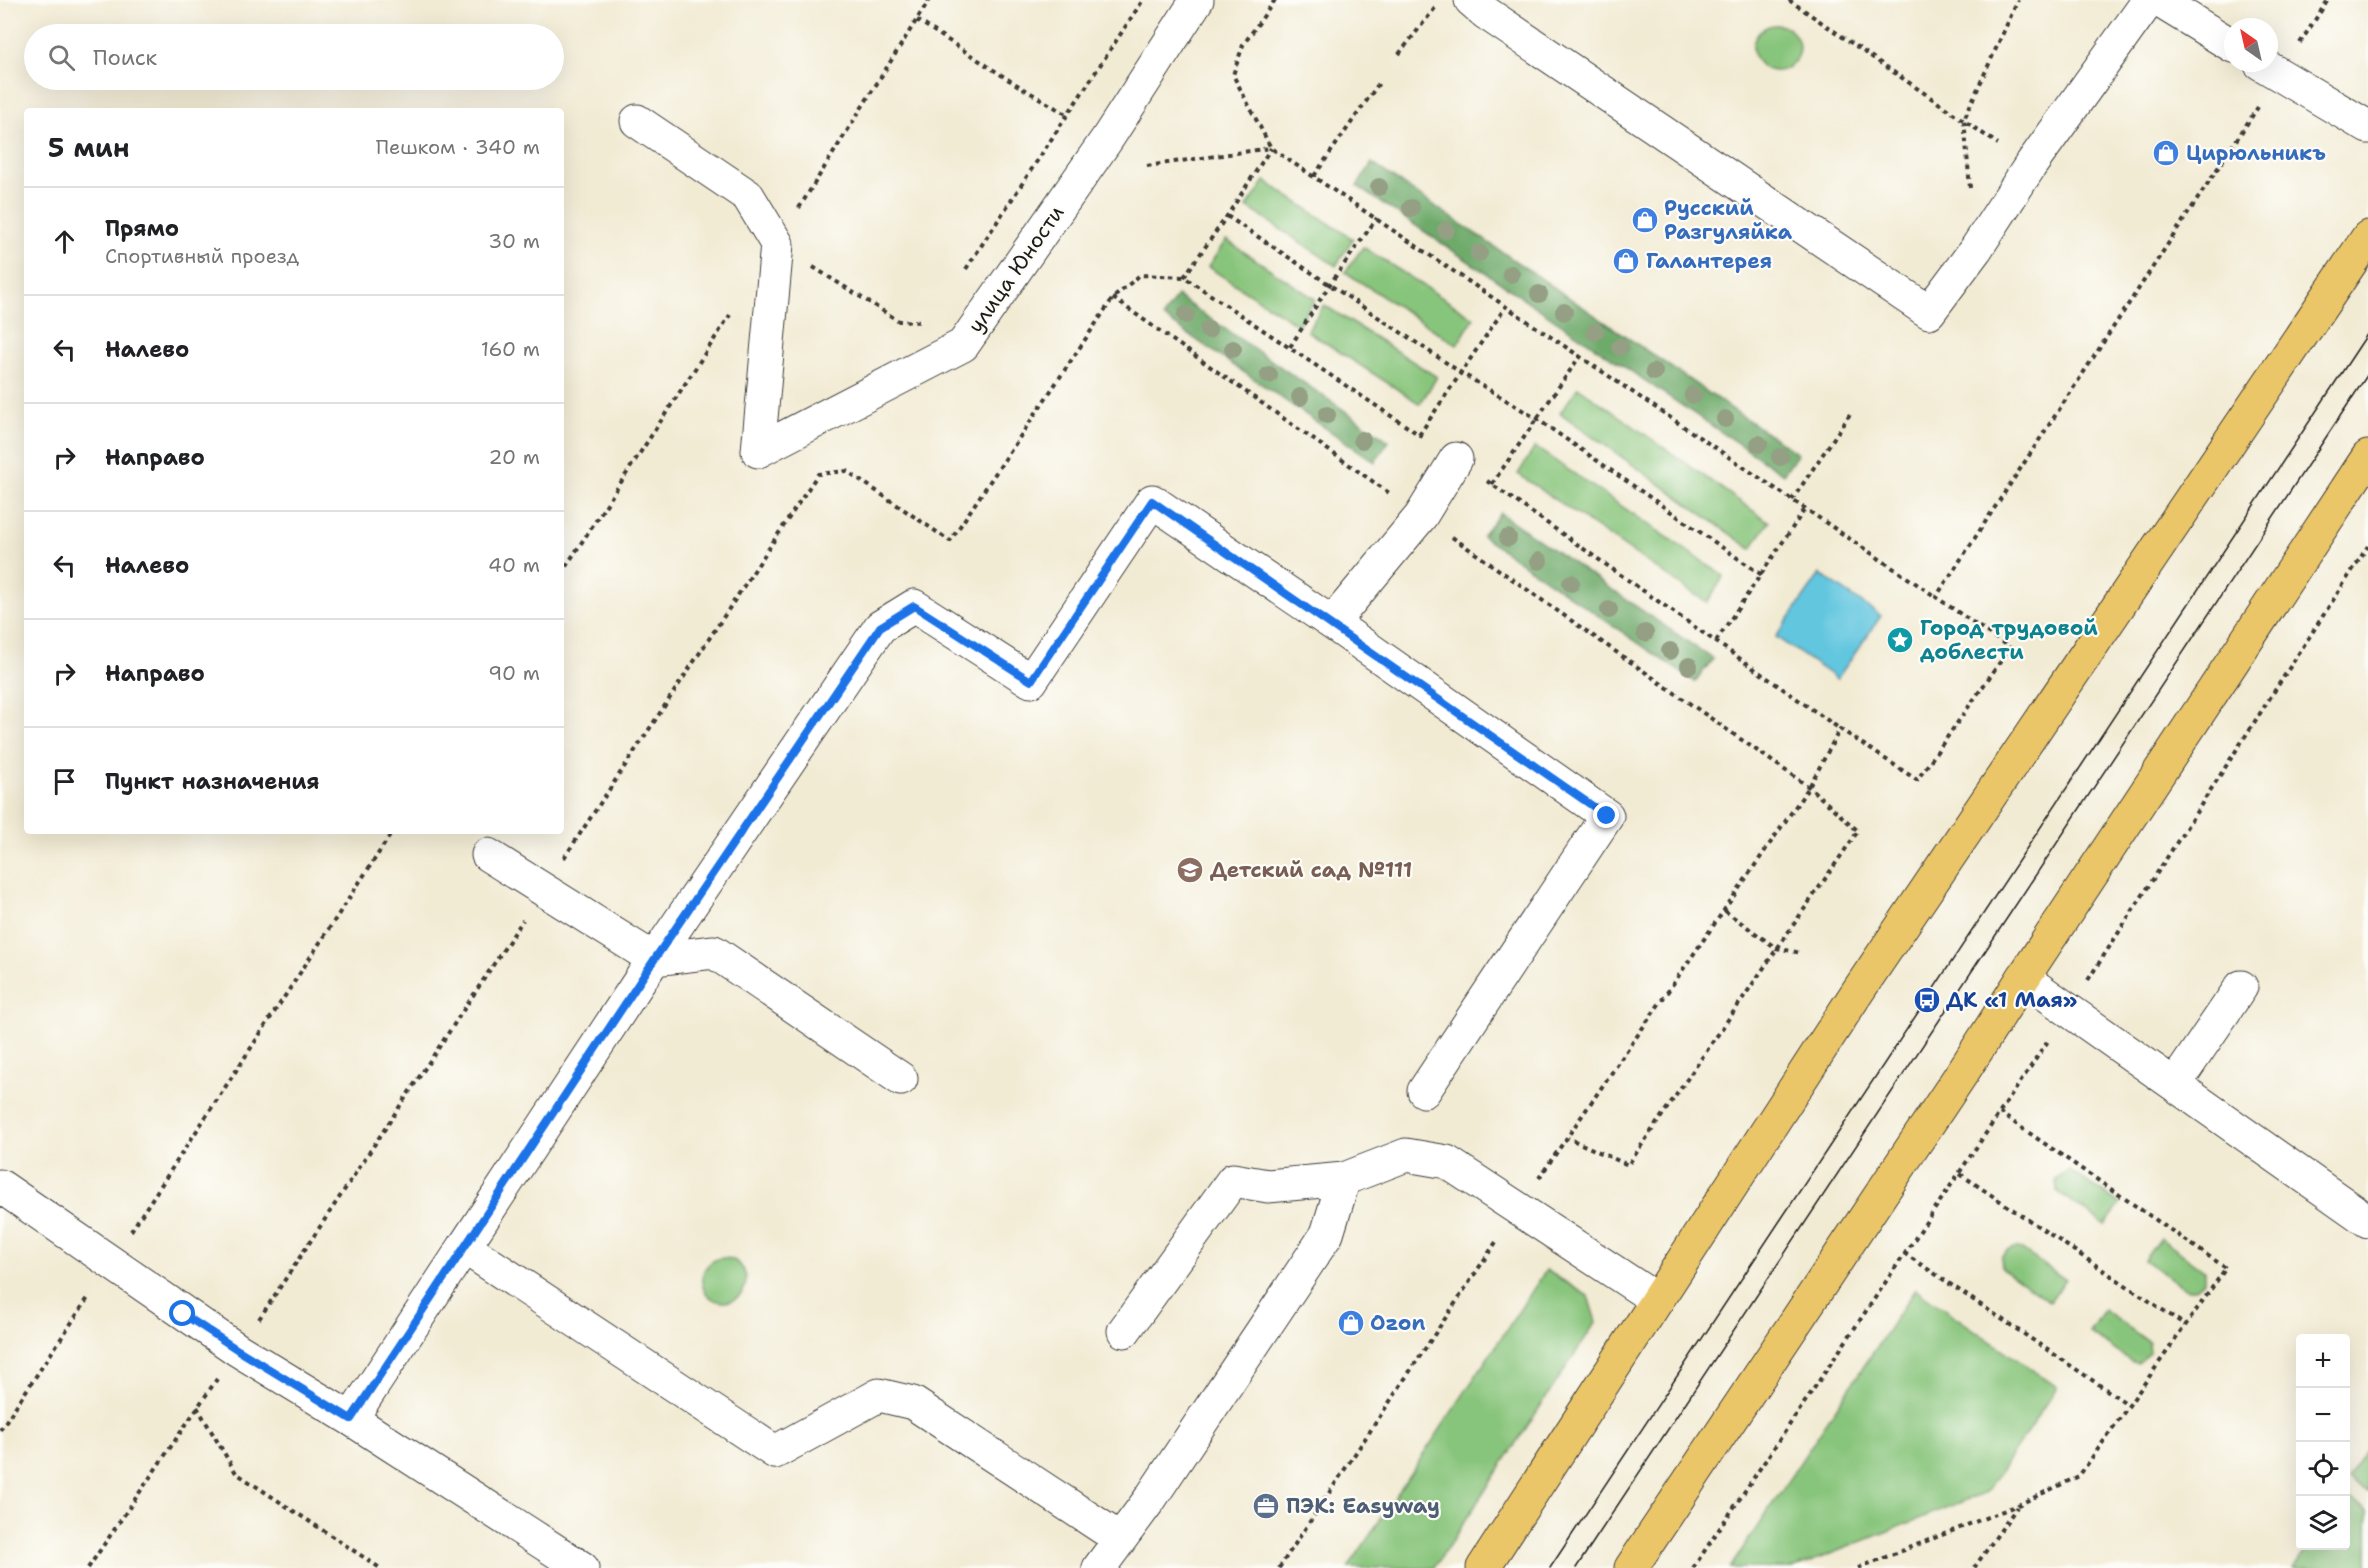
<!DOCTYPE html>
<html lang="ru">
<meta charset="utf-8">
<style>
:root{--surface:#fff;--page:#f6f6f6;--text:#202124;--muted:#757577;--line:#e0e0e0}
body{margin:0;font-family:"Shantell Sans",sans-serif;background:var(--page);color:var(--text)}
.controls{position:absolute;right:18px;bottom:18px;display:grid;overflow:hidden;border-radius:6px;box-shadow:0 6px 24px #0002}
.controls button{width:54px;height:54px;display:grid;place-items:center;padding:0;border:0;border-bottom:2px solid var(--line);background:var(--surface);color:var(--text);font:30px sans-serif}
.compass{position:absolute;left:2224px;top:18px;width:54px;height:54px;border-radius:50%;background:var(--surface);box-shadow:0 6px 24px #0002;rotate:326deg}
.stop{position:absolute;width:18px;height:18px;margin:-14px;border:4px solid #1a73e8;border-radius:50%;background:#fff}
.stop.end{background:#1a73e8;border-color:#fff;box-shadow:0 2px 6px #0008}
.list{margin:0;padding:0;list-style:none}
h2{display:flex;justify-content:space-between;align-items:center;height:78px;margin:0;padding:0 24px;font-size:26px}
h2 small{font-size:20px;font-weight:400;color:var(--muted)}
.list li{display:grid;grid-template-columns:39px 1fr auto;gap:18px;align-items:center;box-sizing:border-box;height:108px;padding:0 24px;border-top:2px solid var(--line)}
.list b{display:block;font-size:22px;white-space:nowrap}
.list p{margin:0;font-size:20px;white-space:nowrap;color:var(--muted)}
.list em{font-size:20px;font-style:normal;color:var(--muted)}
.icon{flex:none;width:33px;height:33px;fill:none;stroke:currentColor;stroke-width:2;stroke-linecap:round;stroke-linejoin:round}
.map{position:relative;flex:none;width:2368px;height:1568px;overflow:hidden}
.search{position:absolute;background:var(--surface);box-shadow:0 6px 24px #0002;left:24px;top:24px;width:540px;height:66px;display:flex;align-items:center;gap:15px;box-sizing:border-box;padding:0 21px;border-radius:33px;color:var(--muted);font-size:22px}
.panel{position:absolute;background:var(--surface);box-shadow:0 6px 24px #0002;left:24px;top:108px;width:540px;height:726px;border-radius:6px}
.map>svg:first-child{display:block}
</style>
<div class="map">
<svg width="2368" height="1568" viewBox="0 0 2368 1568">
<rect width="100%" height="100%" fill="#fdfcf7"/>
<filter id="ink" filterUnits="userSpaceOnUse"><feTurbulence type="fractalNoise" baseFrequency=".0167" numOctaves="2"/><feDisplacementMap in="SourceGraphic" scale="12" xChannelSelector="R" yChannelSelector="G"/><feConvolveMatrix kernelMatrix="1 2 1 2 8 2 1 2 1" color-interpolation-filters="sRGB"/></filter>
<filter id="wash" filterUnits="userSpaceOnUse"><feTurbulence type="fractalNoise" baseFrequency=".008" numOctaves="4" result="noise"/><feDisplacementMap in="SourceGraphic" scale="24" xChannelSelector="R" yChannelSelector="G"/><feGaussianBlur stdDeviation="1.35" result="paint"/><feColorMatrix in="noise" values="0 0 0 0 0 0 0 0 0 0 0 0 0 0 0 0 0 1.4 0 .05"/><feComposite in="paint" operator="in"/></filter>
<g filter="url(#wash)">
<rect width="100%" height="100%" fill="#f2ebd4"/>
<path fill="#88c57b" stroke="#52704c" stroke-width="1.5" d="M1753 48a23 23 0 1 1 46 0a23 23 0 1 1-46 0Z
M1265,181L1353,239L1336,266L1247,207Z
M1226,240L1315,299L1298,325L1208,267Z
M1363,247L1474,318L1457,345L1345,272Z
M1324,305L1437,377L1420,404L1307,331Z
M1578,387L1769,522L1751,549L1560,413Z
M1535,447L1724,576L1707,603L1518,474Z
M2069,1170L2121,1204L2105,1225L2057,1191L2056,1180Z
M2160,1238L2204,1270V1281C2200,1286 2195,1291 2188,1290L2144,1260Z
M2014,1248H2019L2066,1280L2050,1302L2002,1268L2001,1257L2007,1251Z
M702 1280a22 22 0 1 1 44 0a22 22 0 1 1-44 0Z
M1546,1270L1588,1296L1596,1322L1434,1568H1348Z
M1915,1289L2057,1387L1987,1492L1795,1568H1730Z
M2104,1310L2149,1342L2150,1353L2138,1363L2132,1362L2089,1332Z
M2366,1449L2368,1451V1493L2347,1478Z
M2346,1495L2368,1511V1568H2293L2308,1546H2346Z"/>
<path fill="#6eaa6b" stroke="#456344" stroke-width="1.5" d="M1372,163L1798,454L1783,474L1357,186Z
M1177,296L1389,441L1375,462L1163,317Z
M1500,513L1713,659L1695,682L1482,536Z"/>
<path fill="#62c6df" stroke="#3f717e" stroke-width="1.5" d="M1820,574L1881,616L1837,679L1776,637Z"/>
</g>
<g filter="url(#ink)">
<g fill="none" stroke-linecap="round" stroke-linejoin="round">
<defs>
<path id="minor" d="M1471,0L1486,13L1929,312L1976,249L2030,166L2149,0
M2158,0L2233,46
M2260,63L2368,127
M637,121L748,196L777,244L758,451
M758,451L963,345L1107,139L1197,0
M1332,623L1421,516L1456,459
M488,855L654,959L880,627L914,606L1031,681L1152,501L1332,623L1607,816L1424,1091
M2023,978L2368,1221
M901,1079L714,952L654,959L464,1247L775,1452L879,1395L913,1403L1120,1539
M2175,1084L2241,987
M0,1186L238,1350L351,1419L582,1568
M1124,1331L1233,1180L1268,1186L1344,1179
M351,1419L464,1247
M1099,1568L1150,1499L1327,1234L1344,1179L1406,1155L1447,1162L1657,1300"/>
<path id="highway" d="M1483,1568L1858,991L2368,237
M1631,1568L1966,1067L2023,978L2368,457"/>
</defs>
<use href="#minor" stroke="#3c3b38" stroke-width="35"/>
<use href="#highway" stroke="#3c3b38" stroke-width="35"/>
<path stroke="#3c3b38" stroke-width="4" stroke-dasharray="4.5 4.5" stroke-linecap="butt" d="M1275,0L1243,45L1233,75L1271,148L1936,597
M1789,0L1998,144
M917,20L1009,80L1066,114
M2300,43L2328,0
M1399,54L1435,8
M1147,166L1270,148
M1314,176L1379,83
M1970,188L1964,119L2018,0
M799,208L929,0
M1227,216L1460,372L1537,419L1762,575
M813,267L899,321L922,322
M966,269L1143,0
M1184,277L1227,216L1271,148
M1113,298L1392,495
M1290,347L1330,284L1377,218
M1419,435L1506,306
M1487,481L1840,729
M1492,484L1580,356
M1792,500L1850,414
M1452,537L1809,787L1858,831L1628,1165L1568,1138
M561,574L730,315
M1716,641L1805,509
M564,858L818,474L847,471L950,541L1113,298L1140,275L1184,277L1424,438
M1725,911L1776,948L1801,953
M2088,980L2368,546
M1960,1174L2185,1325
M1539,1178L1809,787L1840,729L1917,780L2010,648L1936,597L2258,107
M131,1231L393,831
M1904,1253L2129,1405
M259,1319L523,920
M197,1407L236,1473L380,1568
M0,1430L88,1298
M88,1568L217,1379
M1279,1568L1498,1239
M1693,1568L2048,1041
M1858,1568L2018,1505L2079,1476L2226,1268L2000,1113
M1974,1568L2017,1507"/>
<use href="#minor" stroke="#fff" stroke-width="33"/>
<use href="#highway" stroke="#ebc669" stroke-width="33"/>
<path stroke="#1c1c1c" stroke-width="1.5" d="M1550,1568L2368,333
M1576,1568L2368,374"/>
</g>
<g fill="#949f84">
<circle cx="1379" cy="187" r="9"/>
<circle cx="1411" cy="208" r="9"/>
<circle cx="1446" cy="230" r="9"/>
<circle cx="1479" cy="253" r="9"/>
<circle cx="1511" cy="274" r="9"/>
<circle cx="1539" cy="294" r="9"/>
<circle cx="1564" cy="312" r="9"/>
<circle cx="1186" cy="315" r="9"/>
<circle cx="1208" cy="330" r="9"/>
<circle cx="1595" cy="332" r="9"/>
<circle cx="1620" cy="347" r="9"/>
<circle cx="1233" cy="349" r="9"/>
<circle cx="1654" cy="372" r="9"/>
<circle cx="1269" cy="375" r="9"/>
<circle cx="1693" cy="395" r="9"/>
<circle cx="1300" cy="397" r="9"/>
<circle cx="1327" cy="415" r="9"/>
<circle cx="1725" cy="419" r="9"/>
<circle cx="1362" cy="440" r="9"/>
<circle cx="1759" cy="444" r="9"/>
<circle cx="1780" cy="457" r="9"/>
<circle cx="1508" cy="538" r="9"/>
<circle cx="1539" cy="561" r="9"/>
<circle cx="1571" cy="583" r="9"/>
<circle cx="1609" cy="610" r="9"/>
<circle cx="1645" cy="633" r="9"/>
<circle cx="1670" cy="651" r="9"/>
<circle cx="1689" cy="666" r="9"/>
</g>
</g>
<g fill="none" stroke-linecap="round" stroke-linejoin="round" filter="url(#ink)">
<path stroke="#1a73e8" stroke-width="8" d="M183,1314L238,1350L351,1419L654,960L880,627L914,606L1031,681L1152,501L1607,816"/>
</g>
<defs>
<symbol id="shop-disc" viewBox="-11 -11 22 22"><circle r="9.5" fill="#3f7fe0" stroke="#fdfcf7"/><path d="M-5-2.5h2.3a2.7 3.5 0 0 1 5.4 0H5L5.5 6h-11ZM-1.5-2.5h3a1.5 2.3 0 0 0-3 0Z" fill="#fff"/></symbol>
<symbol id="sight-disc" viewBox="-11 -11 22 22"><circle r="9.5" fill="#0f9aa8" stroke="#fdfcf7"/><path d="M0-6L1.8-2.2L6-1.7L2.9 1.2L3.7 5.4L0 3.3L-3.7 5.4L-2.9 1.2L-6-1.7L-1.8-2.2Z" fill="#fff"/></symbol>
<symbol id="school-disc" viewBox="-11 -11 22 22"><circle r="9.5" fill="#8d6e63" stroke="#fdfcf7"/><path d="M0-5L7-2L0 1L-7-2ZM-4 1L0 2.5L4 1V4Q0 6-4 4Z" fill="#fff"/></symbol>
<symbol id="bus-disc" viewBox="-11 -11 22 22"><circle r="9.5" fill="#1a4fb4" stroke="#fdfcf7"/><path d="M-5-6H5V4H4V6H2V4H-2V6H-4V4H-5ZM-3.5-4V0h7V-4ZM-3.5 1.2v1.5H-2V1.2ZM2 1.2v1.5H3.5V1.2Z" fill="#fff"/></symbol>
<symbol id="office-disc" viewBox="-11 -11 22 22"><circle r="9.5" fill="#5c6f8a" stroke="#fdfcf7"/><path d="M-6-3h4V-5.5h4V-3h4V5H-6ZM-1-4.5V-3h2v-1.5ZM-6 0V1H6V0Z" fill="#fff"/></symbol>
</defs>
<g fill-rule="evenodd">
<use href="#shop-disc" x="2151" y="138" width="30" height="30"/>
<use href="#shop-disc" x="1630" y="205" width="30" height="30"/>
<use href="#shop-disc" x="1611" y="246" width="30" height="30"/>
<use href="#sight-disc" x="1885" y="625" width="30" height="30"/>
<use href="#school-disc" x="1175" y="855" width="30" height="30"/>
<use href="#bus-disc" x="1912" y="985" width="30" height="30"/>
<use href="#shop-disc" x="1336" y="1308" width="30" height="30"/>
<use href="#office-disc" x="1251" y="1491" width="30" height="30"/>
</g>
<g text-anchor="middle" stroke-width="4.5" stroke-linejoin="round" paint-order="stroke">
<g font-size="21" font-weight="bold" fill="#366cbe" stroke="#fdfcf7" text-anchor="start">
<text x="2186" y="160">Цирюльникъ</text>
<text x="1664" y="215">Русский<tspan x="1664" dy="24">Разгуляйка</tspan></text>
<text x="1646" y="268">Галантерея</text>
<text x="1370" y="1330">Ozon</text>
</g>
<g font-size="21" fill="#1c1c1c" stroke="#fdfcf7">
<text transform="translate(1016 269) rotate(-55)" y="7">улица Юности</text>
</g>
<g font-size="21" font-weight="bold" fill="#0d838f" stroke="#fdfcf7" text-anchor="start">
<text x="1920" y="635">Город трудовой<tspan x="1920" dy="24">доблести</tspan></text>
</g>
<g font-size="21" font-weight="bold" fill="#785e54" stroke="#fdfcf7" text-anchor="start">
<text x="1210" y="877">Детский сад №111</text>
</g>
<g font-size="21" font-weight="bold" fill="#164399" stroke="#fdfcf7" text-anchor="start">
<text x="1946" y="1007">ДК «1 Мая»</text>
</g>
<g font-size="21" font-weight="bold" fill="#4e5e75" stroke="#fdfcf7" text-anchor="start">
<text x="1286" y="1513">ПЭК: Easyway</text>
</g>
</g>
</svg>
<div class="controls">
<button>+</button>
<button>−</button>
<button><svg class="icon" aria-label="locate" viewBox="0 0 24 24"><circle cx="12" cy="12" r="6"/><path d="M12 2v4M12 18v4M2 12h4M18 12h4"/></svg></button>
<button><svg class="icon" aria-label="layers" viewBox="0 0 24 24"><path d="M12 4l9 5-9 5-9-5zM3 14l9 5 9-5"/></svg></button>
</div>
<svg class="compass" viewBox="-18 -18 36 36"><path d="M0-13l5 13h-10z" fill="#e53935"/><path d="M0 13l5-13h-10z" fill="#757577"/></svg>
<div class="stop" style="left:183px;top:1314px"></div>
<div class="stop end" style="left:1607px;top:816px"></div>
<div class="search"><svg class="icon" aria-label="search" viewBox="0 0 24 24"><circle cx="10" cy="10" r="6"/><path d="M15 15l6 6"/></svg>Поиск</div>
<section class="panel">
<h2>5 мин<small>Пешком · 340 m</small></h2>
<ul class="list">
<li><svg class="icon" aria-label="ahead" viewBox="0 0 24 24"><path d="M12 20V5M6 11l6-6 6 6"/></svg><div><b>Прямо</b><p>Спортивный проезд</p></div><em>30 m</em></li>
<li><svg class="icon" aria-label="left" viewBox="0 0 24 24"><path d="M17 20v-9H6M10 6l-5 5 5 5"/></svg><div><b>Налево</b></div><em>160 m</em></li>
<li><svg class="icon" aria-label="right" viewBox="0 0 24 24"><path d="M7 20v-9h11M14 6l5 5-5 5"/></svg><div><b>Направо</b></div><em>20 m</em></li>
<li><svg class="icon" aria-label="left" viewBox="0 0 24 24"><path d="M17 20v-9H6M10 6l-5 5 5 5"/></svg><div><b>Налево</b></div><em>40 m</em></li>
<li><svg class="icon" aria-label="right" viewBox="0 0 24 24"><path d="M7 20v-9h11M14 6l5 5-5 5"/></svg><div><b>Направо</b></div><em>90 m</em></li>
<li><svg class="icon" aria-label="arrive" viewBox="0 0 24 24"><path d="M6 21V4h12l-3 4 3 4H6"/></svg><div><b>Пункт назначения</b></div></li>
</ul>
</section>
</div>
